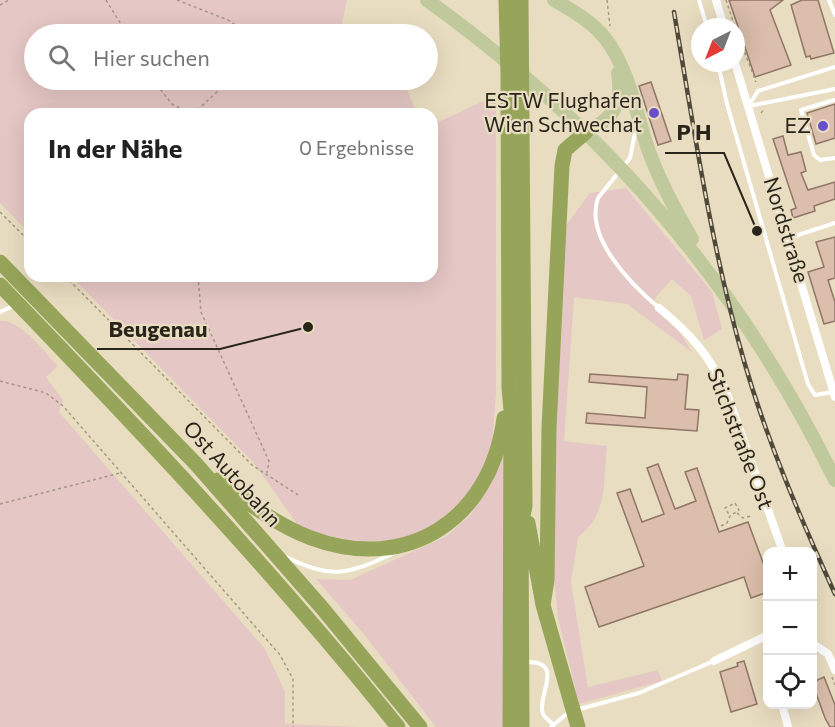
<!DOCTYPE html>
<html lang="de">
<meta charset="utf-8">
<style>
:root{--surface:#fff;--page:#f2f2f2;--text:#222;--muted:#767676;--line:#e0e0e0}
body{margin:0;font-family:Commissioner,sans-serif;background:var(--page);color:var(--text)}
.controls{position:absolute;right:18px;bottom:18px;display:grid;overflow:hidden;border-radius:12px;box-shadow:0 6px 24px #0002}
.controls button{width:54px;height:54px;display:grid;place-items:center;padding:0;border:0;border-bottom:2px solid var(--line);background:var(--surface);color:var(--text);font:30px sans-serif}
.compass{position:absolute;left:691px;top:18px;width:54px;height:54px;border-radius:50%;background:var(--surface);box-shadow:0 6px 24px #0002;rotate:222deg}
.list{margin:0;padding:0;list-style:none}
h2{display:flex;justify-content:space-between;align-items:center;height:78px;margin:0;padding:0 24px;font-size:26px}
h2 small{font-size:20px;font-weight:400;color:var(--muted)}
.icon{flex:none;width:33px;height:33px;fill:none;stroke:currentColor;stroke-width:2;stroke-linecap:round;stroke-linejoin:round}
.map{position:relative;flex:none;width:835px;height:727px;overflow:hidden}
.search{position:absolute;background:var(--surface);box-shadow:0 6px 24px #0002;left:24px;top:24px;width:414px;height:66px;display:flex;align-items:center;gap:15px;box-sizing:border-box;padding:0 21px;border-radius:33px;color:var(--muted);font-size:22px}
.panel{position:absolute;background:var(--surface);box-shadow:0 6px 24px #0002;left:24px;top:108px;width:414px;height:174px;border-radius:18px}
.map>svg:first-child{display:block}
</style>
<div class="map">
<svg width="835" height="727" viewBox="0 0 835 727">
<rect width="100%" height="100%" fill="#e9ddc1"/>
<path fill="#e5c7c5" d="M0,0H347L342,23L348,34H34V80H371L374,86L407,90L417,114H30V234L0,203Z
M496,95V394L492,446L478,481L461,506L415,537L360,544L300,528L253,462L71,276H432V125Z
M626,188L712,292L722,329L704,340L691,296L672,279L655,298L657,311L680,333L692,352L627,304L574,297L564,441L607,446C603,482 609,513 578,537L571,582L588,687L658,670L662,681L579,704L558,618L553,567L552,513L563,254L567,224L590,193Z
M0,321C21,319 44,352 58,366L46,377L63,400L59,412L265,649L285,692V724L358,727H0Z
M501,458L505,459L503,727H436L363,633L316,579L350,580L447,536L471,514L489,488Z"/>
<path fill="#dbbeab" stroke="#8f7666" stroke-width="1.5" d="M729,0H783L770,10L791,65L755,77Z
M802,0H818L834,53L811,59L810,56L806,57L791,5Z
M651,82L671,141L658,145L639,86Z
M835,104V138L816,144L807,113Z
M783,136L788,155L801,152L806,171L801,173L808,190L835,182V199L814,206L815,211L793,218L791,210L796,208L773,139Z
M835,237V278L828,280L835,302V321L824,324L808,272L824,267L816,242Z
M590,374L677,380L678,374L688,375L685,409L699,410L697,431L586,423L587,413L645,418L647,387L589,382Z
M658,464L675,509L696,501L685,472L697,468L719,532L748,522L768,576V592L751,598L744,577L599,627L585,587L644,566L617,493L630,489L642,522L664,514L647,468Z
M744,661L757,704L731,712L720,672L738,666L737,663Z
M824,677L835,705V727H830L825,718L813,685V682Z"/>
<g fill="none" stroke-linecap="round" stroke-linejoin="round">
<path stroke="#a39a85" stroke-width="1.5" stroke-dasharray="3 3" stroke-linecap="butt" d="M106,0L127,34
M177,0L228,20L249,34
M607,0L610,26
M726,0L735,27
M0,5L9,0
M736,30L756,82
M153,80L172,104L191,114
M761,113L764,109
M193,114L230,80
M0,212L30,242
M65,276L252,465L298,495
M198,276L201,312L269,461L267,473
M0,381L46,393L63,406L280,655L293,679V727
M0,504L120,473
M737,513L743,518L751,516
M721,526L727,523L730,516L739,510L735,503L725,508L730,516
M832,677L835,685"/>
<path stroke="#fff" stroke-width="4" d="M699,0L707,27
M829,0L835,15
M718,63L727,104L808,384L815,395L833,392
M834,100L801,110L814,155L820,160L835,158
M749,105L758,91L835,67
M749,106L835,89
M636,128L630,158L598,198C584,238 632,285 659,308
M789,238L835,223
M0,312L13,306
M286,557C333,580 349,574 394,553
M525,662C567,660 536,696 543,714C545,718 549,721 553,724
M576,710L639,693L714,661
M551,727L569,712"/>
<path stroke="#fff" stroke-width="8" d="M716,0L724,27
M735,63L835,397
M659,308C691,334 708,354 726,391L783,552
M812,643L828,654L835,670
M714,661L768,635
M782,704L788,727"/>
<path stroke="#c0c99b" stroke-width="14" d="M427,0C605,128 739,283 835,480
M554,0C573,11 591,21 605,38C629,69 636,113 648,149C659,180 675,210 692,239
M586,132C613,120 623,103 618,73"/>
<path stroke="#96a559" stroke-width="15" d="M506,0L508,74L509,388L511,410L510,727
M521,0L525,506L521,525L522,727
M0,262L196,464L323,609L420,727
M0,285C138,428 274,572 398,727
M218,480C247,502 276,525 311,538C408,574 491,519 504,418
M528,523L543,605L578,727
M543,605L547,580L549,428L562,166L565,150L586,132"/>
<defs>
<path id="rail" d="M674,12C694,129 711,247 744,361C767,441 800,517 835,594"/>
</defs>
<use href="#rail" stroke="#4f493b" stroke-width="4.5"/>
<use href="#rail" stroke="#e9ddc1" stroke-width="2" stroke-dasharray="7" stroke-linecap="butt"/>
</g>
<g fill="#6b4fc8" stroke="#e9ddc1" stroke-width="2">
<circle cx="654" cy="113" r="6"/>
<circle cx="823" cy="126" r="6"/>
</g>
<g text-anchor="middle" stroke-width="4.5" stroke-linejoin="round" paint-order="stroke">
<g font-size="21" fill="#2a251b" stroke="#e9ddc1" text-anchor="end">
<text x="642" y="108">ESTW Flughafen<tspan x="642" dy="24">Wien Schwechat</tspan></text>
<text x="811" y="133">EZ</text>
</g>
<g font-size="21" fill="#2a251b" stroke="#e9ddc1">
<text transform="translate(786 230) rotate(73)" y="7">Nordstraße</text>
<text transform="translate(740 439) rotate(69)" y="7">Stichstraße Ost</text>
<text transform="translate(232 474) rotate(48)" y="7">Ost Autobahn</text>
</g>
</g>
<path fill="none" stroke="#2a251b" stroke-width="2" d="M757 231L724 153H665M308 327L220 349H97"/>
<g fill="#2a251b" stroke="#e9ddc1" stroke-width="2">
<circle cx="757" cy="231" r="6"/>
<circle cx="308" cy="327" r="6"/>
</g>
<g font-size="22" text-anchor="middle" font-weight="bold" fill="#2a251b" stroke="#e9ddc1" stroke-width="4.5" stroke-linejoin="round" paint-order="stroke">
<text x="694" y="140">P H</text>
<text x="158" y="337">Beugenau</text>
</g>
</svg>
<div class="controls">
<button>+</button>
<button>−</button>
<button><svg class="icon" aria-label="locate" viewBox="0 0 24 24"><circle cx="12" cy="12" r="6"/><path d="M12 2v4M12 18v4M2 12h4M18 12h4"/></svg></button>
</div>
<svg class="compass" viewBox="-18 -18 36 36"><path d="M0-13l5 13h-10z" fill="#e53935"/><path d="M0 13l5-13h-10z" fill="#767676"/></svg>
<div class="search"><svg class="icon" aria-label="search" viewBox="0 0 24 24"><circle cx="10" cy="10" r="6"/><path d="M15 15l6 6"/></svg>Hier suchen</div>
<section class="panel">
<h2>In der Nähe<small>0 Ergebnisse</small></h2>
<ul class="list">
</ul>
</section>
</div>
